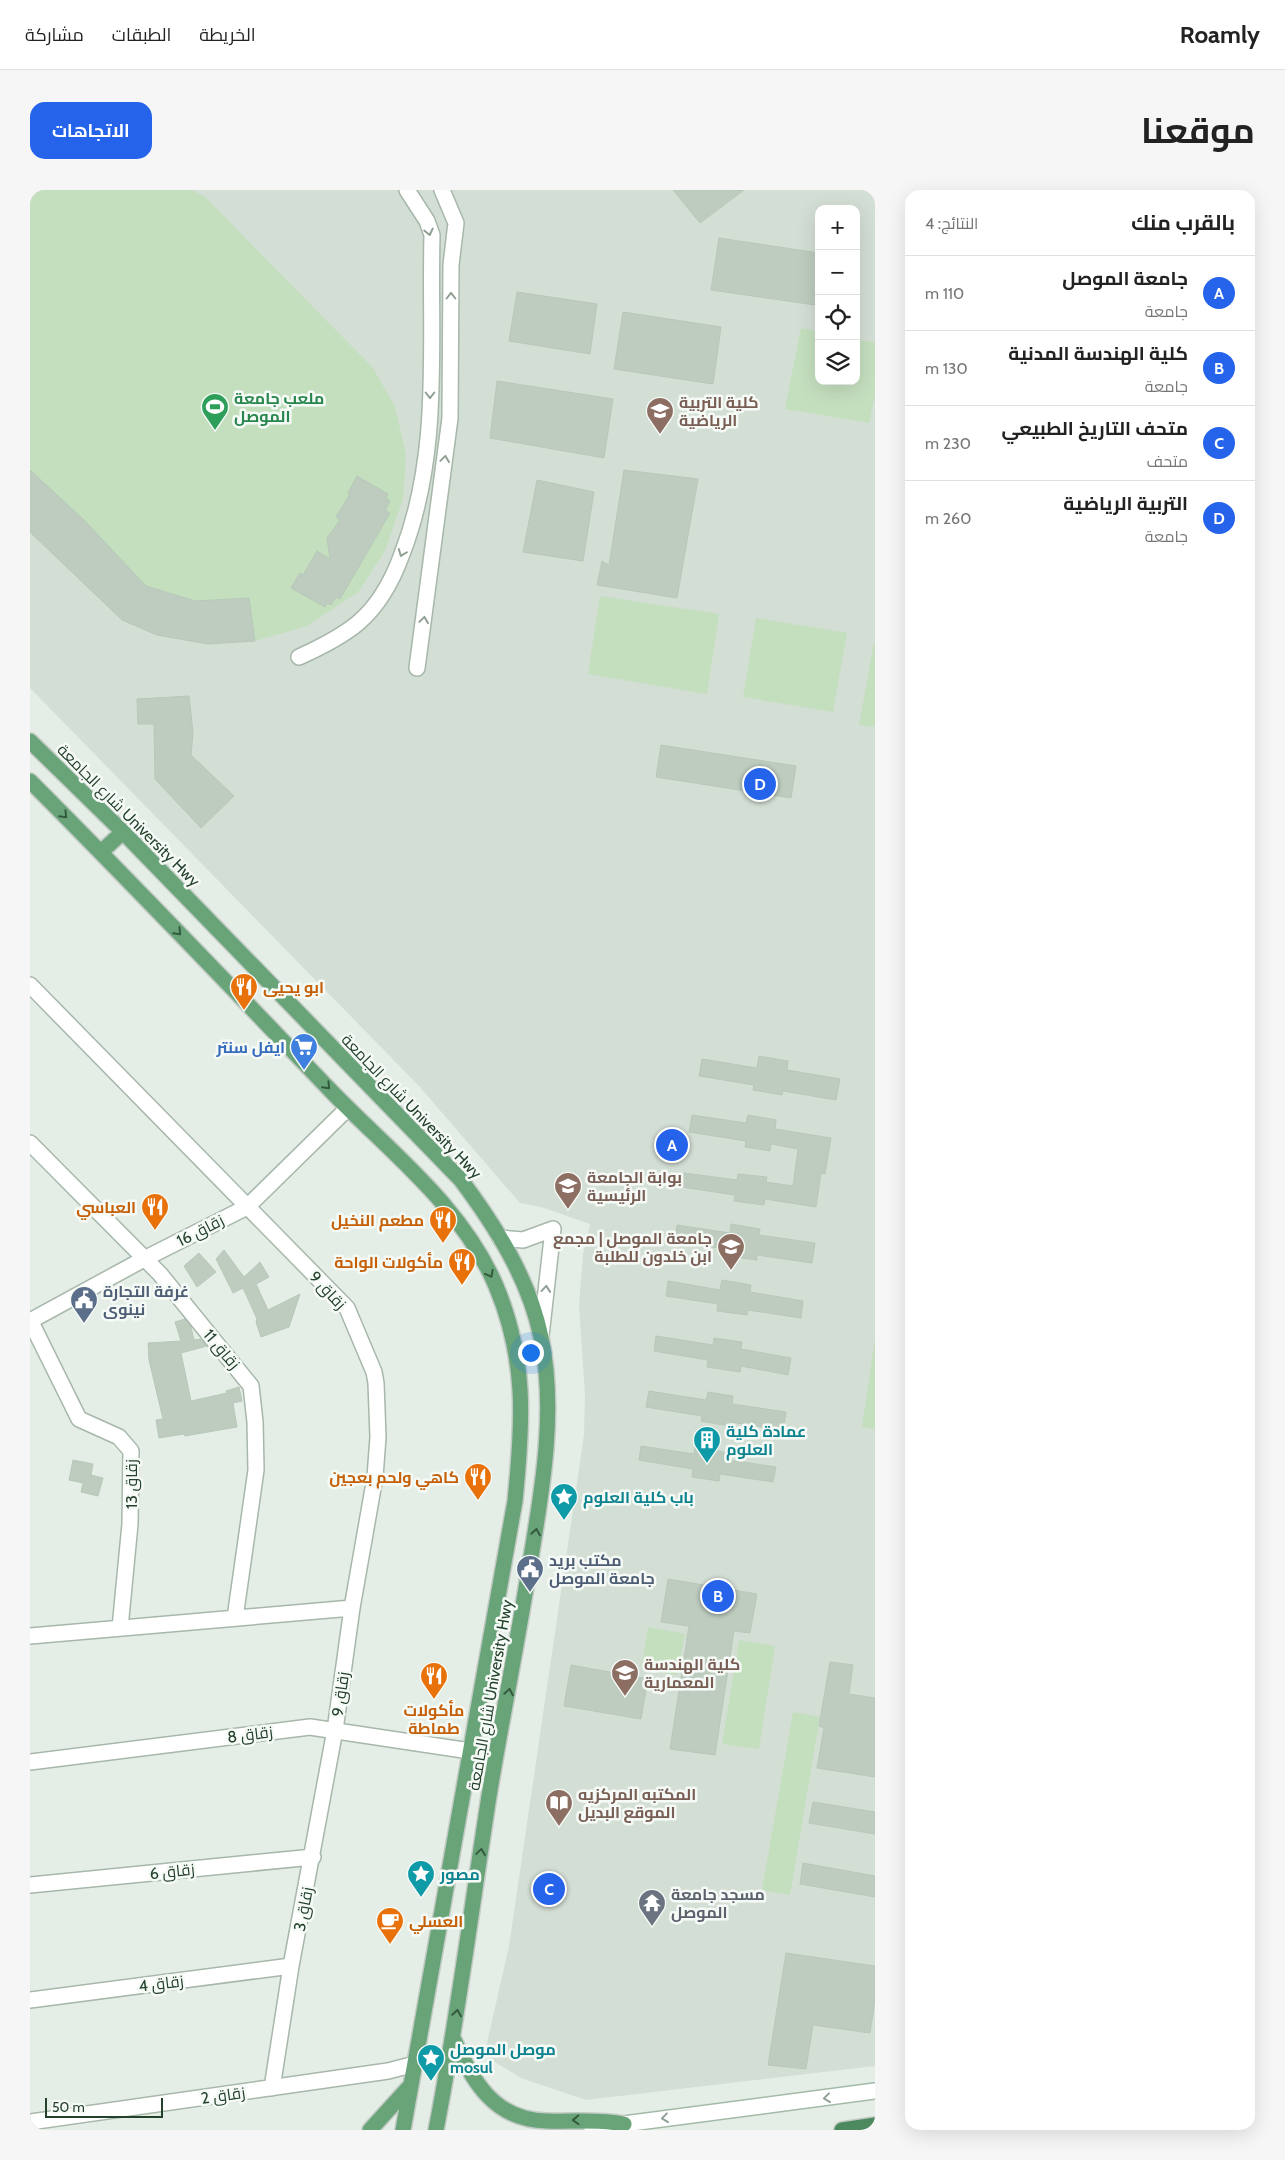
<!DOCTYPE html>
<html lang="ar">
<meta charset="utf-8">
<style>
:root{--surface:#fff;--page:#f6f6f6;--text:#222;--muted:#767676;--line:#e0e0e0;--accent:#2563eb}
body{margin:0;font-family:Cabin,Cairo,sans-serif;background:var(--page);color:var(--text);direction:rtl}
.controls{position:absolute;right:15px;top:15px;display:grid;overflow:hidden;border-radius:10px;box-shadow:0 5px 20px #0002}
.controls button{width:45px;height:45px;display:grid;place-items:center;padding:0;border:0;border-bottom:1px solid var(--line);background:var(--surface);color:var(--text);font:25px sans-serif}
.scale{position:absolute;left:15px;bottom:12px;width:118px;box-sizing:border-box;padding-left:5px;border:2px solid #23412b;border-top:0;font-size:14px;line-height:18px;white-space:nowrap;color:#23412b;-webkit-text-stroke:4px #f6faf6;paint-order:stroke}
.you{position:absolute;left:500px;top:1162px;width:18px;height:18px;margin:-12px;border:4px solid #fff;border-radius:50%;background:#1a73e8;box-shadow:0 0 0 8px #1a73e833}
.badge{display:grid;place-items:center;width:32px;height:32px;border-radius:50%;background:var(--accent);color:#fff;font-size:16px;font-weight:700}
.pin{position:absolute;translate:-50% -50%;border:2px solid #fff;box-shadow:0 1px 5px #0006}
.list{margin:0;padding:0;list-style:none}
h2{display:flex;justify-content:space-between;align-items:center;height:65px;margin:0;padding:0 20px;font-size:21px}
h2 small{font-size:16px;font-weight:400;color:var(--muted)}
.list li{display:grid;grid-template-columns:32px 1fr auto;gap:15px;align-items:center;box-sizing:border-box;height:75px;padding:0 20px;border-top:1px solid var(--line)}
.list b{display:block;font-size:19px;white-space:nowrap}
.list p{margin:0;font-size:16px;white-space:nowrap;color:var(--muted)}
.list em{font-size:16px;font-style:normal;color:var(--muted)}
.icon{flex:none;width:28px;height:28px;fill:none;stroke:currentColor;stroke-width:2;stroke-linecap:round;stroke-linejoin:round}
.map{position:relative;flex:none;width:845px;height:1940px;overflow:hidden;direction:ltr;border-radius:15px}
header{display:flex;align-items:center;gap:30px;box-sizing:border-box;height:70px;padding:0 25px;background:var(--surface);border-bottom:1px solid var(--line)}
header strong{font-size:24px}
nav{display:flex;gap:28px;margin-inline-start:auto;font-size:18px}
.intro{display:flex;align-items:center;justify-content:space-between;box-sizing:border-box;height:120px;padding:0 30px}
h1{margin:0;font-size:35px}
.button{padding:12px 22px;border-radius:15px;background:var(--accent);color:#fff;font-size:18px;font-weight:700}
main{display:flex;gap:30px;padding:0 30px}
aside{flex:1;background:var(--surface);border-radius:15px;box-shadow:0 5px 20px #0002}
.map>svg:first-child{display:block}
</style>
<header>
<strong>Roamly</strong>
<nav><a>الخريطة</a><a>الطبقات</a><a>مشاركة</a></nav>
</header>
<div class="intro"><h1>موقعنا</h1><a class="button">الاتجاهات</a></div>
<main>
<aside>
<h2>بالقرب منك<small>النتائج: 4</small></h2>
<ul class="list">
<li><span class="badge">A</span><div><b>جامعة الموصل</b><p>جامعة</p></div><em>110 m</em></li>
<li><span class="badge">B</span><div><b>كلية الهندسة المدنية</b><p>جامعة</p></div><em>130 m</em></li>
<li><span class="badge">C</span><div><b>متحف التاريخ الطبيعي</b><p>متحف</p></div><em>230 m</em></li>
<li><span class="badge">D</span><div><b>التربية الرياضية</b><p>جامعة</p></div><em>260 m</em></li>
</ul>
</aside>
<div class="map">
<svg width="845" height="1940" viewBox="0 0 845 1940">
<rect width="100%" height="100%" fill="#e5eee6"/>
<path fill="#d3ded4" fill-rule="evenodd" d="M0,0H845V1876L556,1910L491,1888L460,1869L455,1862L479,1756L554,1245L555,1205L549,1116L553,1064L560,1034L511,1017L490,1013L389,896L0,498ZM789,19H826V191H789Z"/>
<path fill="#c4dfbe" d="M0,0H162L175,7L343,178L365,217L376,265L373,309L355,361L328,402L277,436L225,451L178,454L127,445L92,430L0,342Z
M771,138L789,142V191H826V149L845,153V205L839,233L755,219Z
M570,406L689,424L677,504L558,484Z
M726,428L817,443L803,522L713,507Z
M844,452L845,453V537L829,535Z
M845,1148V1239L832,1237Z
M618,1437L655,1444L647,1485L611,1479Z
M709,1450L745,1456L729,1559L692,1554Z
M763,1522L790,1527L760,1705L732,1700Z"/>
<path fill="#bdccbf" stroke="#b7c8b9" d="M643,0H714L670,33Z
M689,48L789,63V90L785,115L681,100Z
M487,102L567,114L560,164L479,151Z
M593,122L691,137L683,194L584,179Z
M467,191L583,209L574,268L460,248Z
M0,280L53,329L116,396L165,411L219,408L225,451L178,454L127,445L92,430L0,342Z
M594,280L668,289L647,408L567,395L572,371L579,375Z
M327,286L358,304L356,308L360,311L355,320L360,323L310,409L306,407L301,415L297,413L295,417L261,398L270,383L273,385L287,361L300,369L297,348L310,330L306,327L320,304L318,303Z
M507,290L564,302L553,371L493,362Z
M159,506L163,543L161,565L204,606L171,638L125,589L124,534H108L107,509Z
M631,555L766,576L761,608L626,587Z
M729,866L758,871L757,880L810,889L806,910L753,901L752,905L723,900L724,895L669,886L672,869L727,878Z
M662,925L716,933L718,925L746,930L745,939L801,948L795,984L791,983L786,1017L735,1009L734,1015L704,1011L705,1005L652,997L654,983L707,990L708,984L737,987L736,992L763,996L768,959L741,954L740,961L715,957L716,951L659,942Z
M701,1034L730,1039L729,1045L785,1053L782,1073L727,1065V1070L697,1066L698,1059L645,1052L647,1035L700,1043Z
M194,1060L214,1087L230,1072L239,1087L226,1094L238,1120L270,1104L259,1137L231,1147L226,1132L227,1129L213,1098L203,1103L186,1069Z
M169,1063L186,1082L167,1097L154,1076Z
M692,1090L721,1095L720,1102L773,1111L771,1128L718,1120L717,1125L687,1121L688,1114L636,1106L638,1091L690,1100Z
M155,1129L161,1137L164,1150L171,1149L177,1156L151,1163L161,1211L197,1203L196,1201L209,1197L212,1211L203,1213L207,1237L155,1246L154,1244L129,1248L126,1230L133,1229L119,1170L118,1153L151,1151L145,1132Z
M626,1146L683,1155L684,1148L712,1152L711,1159L761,1168L758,1185L711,1176L710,1182L677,1177L678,1170L624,1161Z
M619,1201L676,1210L678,1202L703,1206L702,1214L756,1222L753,1240L700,1232L699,1236L671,1231L672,1226L616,1217Z
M611,1256L664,1264L665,1257L694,1262L693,1269L746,1277L743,1292L690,1284L689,1291L662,1287L663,1279L609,1270Z
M43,1270L63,1274L61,1285L73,1288L68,1306L51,1302L53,1293L39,1290Z
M638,1389L727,1404L720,1443L704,1441L685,1565L640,1559L659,1436L631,1432Z
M800,1472L823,1475L819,1504L845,1508V1587L787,1578L794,1538L789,1536Z
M541,1475L618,1489L611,1529L534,1516Z
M783,1612L845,1622V1644L779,1633Z
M773,1673L845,1686V1707L770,1694Z
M756,1763L845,1776V1809L840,1843L783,1835L776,1879L738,1875Z"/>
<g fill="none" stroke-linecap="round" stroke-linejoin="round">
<defs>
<path id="minor" d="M269,467C289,458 310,448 328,433C348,416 363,389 372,364C412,261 399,153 402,45L397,31L377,0
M387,478L420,228L421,75L426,33L412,0
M0,795L317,1118L344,1182L346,1193L348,1247L345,1287L322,1418L305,1540L261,1776L242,1898
M0,953L130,1084L221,1196L225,1232L226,1280L205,1428
M470,1048L493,1050L523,1039
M0,1130L49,1229L89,1247L101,1261L100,1334L90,1438
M0,1131L114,1069L217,1017L318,918
M511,1146L523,1039
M0,1446L322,1418
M0,1695L283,1667
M0,1810L261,1776
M0,1932L358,1881L385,1874"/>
<path id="tertiary" d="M0,1572L280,1537L440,1561"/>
<path id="secondary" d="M562,1940L594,1934L845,1901"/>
<path id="primary" d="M0,551L93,642L431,990C466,1037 499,1089 511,1147C526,1218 513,1296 501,1367C489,1445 473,1522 460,1600C442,1713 428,1827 406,1940
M0,591C102,693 202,798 302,902C360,962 432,1016 466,1096C497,1170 493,1232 485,1311L373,1940
M71,662L93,642
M423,1848C443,1891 463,1930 517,1931C544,1932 568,1929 594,1934
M340,1940L380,1896"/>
<path id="trunk" d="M812,1940L845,1935"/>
</defs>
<use href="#minor" stroke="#a7b7aa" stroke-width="18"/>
<use href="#tertiary" stroke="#a7b7aa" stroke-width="18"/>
<use href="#secondary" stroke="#a3baa8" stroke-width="18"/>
<use href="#primary" stroke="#c1cac4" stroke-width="18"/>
<use href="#trunk" stroke="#c1cac4" stroke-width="18"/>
<use href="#minor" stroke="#fff" stroke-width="15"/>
<use href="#tertiary" stroke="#fff" stroke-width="15"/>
<use href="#secondary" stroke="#fff" stroke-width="15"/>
<use href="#primary" stroke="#69a479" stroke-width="15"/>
<use href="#trunk" stroke="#4c895e" stroke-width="15"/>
</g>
<defs><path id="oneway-chevron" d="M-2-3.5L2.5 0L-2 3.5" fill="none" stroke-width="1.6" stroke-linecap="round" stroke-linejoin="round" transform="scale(1.25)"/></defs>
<g stroke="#91a095">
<use href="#oneway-chevron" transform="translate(399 42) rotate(77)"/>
<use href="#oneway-chevron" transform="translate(421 106) rotate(-90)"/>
<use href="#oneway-chevron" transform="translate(400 205) rotate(90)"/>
<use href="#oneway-chevron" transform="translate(415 269) rotate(-82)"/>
<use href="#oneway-chevron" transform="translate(372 363) rotate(111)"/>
<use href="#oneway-chevron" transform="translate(394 430) rotate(-82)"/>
<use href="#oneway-chevron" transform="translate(516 1099) rotate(-85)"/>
<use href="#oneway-chevron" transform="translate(797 1908) rotate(173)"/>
<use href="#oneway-chevron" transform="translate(635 1928) rotate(173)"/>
</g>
<g stroke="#345a3e">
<use href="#oneway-chevron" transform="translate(34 625) rotate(46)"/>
<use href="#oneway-chevron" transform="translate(148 742) rotate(46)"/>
<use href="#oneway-chevron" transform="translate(297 896) rotate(46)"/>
<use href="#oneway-chevron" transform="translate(460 1084) rotate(62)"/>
<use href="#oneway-chevron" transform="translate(506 1342) rotate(-81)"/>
<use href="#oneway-chevron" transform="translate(479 1502) rotate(-80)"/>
<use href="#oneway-chevron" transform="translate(451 1662) rotate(-82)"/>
<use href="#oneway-chevron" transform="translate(427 1823) rotate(-81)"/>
<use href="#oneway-chevron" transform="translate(546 1930) rotate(178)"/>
</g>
<defs>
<symbol id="stadium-pin" viewBox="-11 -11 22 30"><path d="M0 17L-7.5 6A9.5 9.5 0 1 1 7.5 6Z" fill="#2e9e5b" stroke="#f6faf6"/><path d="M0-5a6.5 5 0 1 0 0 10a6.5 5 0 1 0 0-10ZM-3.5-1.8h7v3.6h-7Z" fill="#fff"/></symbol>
<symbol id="university-pin" viewBox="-11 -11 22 30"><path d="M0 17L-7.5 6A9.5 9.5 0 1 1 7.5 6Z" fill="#8d6e63" stroke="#f6faf6"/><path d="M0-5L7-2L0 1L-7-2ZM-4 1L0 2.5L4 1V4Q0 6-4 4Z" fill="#fff"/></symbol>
<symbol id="restaurant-pin" viewBox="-11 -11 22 30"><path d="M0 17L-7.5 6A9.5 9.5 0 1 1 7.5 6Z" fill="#e8710a" stroke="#f6faf6"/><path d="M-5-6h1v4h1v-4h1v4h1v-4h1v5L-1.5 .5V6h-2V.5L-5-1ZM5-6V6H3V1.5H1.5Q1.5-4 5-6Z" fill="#fff"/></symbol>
<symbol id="supermarket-pin" viewBox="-11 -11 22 30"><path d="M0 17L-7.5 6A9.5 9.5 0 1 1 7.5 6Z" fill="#3f7fe0" stroke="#f6faf6"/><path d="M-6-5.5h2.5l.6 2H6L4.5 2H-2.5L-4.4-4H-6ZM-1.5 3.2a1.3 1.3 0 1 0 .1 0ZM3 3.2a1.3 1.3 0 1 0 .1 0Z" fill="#fff"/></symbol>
<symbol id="civic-pin" viewBox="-11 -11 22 30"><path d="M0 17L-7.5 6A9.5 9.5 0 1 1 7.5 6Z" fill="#5c6f8a" stroke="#f6faf6"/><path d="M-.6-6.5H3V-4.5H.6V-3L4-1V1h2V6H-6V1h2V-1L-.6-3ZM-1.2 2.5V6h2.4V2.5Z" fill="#fff"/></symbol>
<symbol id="building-pin" viewBox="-11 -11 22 30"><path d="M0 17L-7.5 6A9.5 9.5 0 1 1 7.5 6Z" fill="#0f9aa8" stroke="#f6faf6"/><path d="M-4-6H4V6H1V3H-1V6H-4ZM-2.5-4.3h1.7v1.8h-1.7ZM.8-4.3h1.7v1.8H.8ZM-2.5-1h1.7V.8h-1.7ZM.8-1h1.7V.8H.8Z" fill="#fff"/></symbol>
<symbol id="sight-pin" viewBox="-11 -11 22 30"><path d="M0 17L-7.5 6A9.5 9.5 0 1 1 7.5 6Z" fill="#0f9aa8" stroke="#f6faf6"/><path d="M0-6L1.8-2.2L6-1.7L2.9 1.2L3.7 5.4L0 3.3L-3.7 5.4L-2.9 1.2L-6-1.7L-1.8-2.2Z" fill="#fff"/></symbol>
<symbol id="library-pin" viewBox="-11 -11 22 30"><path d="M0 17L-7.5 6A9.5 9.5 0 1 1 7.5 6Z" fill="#8d6e63" stroke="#f6faf6"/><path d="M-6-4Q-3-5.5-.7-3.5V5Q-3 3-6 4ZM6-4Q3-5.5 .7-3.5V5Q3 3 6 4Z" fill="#fff"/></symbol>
<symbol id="temple-pin" viewBox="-11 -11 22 30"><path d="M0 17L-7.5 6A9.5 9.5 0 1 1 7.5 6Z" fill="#6b7280" stroke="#f6faf6"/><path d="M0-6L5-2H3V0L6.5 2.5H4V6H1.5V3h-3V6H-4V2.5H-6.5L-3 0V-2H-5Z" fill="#fff"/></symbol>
<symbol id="cafe-pin" viewBox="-11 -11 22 30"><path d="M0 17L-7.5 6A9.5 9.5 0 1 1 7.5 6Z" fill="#e8710a" stroke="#f6faf6"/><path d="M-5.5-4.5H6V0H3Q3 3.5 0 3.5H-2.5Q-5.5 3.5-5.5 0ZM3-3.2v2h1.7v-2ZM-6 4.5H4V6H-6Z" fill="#fff"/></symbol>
</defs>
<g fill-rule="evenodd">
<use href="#stadium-pin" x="169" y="201" width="32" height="43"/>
<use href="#university-pin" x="614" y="205" width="32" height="43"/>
<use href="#restaurant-pin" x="198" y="781" width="32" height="43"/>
<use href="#supermarket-pin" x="258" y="841" width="32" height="43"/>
<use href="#university-pin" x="522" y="980" width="32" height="43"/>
<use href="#restaurant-pin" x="109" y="1001" width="32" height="43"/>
<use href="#restaurant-pin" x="397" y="1014" width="32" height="43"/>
<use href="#university-pin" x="685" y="1041" width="32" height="43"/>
<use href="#restaurant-pin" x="416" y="1056" width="32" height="43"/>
<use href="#civic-pin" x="38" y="1094" width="32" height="43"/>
<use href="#building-pin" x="661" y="1234" width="32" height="43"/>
<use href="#restaurant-pin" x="432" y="1271" width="32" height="43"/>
<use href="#sight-pin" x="518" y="1291" width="32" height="43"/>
<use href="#civic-pin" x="484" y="1363" width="32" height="43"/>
<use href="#university-pin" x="579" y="1467" width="32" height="43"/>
<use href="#restaurant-pin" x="388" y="1470" width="32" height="43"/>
<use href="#library-pin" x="513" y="1597" width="32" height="43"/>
<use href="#sight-pin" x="375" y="1668" width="32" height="43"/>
<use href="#temple-pin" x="606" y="1697" width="32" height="43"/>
<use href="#cafe-pin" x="344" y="1715" width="32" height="43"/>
<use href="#sight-pin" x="385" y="1852" width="32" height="43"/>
</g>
<g text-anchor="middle" stroke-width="5" stroke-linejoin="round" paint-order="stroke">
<g font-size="16" font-weight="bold" fill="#27864d" stroke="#f6faf6" text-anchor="start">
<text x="204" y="214">ملعب جامعة<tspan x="204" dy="18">الموصل</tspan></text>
</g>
<g font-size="16" font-weight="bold" fill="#785e54" stroke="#f6faf6" text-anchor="start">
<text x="649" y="218">كلية التربية<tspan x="649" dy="18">الرياضية</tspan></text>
<text x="557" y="993">بوابة الجامعة<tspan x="557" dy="18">الرئيسية</tspan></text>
<text x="682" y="1054" text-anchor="end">جامعة الموصل | مجمع<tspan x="682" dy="18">ابن خلدون للطلبة</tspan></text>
<text x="614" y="1480">كلية الهندسة<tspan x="614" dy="18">المعمارية</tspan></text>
<text x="548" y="1610">المكتبه المركزيه<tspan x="548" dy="18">الموقع البديل</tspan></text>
</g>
<g font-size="16" fill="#23412b" stroke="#f6faf6">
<text transform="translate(99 625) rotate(45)" y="6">شارع الجامعة University Hwy</text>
<text transform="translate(382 916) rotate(46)" y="6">شارع الجامعة University Hwy</text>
<text transform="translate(170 1040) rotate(-27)" y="6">زقاق 16</text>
<text transform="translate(298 1100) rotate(47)" y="6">زقاق 9</text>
<text transform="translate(192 1159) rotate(50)" y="6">زقاق 11</text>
<text transform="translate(101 1294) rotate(-90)" y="6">زقاق 13</text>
<text transform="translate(310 1504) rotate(-82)" y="6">زقاق 9</text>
<text transform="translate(460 1505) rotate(-80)" y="6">شارع الجامعة University Hwy</text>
<text transform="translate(220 1544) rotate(-7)" y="6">زقاق 8</text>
<text transform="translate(142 1681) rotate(-6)" y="6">زقاق 6</text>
<text transform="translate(273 1719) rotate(-79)" y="6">زقاق 3</text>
<text transform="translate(131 1793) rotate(-7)" y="6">زقاق 4</text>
<text transform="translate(193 1905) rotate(-8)" y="6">زقاق 2</text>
</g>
<g font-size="16" font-weight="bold" fill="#c56008" stroke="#f6faf6" text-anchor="end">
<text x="233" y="803" text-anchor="start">ابو يحيى</text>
<text x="106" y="1023">العباسي</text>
<text x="394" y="1036">مطعم النخيل</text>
<text x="413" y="1078">مأكولات الواحة</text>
<text x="429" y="1293">كاهي ولحم بعجين</text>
<text x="404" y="1526" text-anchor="middle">مأكولات<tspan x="404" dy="18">طماطة</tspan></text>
<text x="379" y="1737" text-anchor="start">العسلي</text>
</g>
<g font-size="16" font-weight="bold" fill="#366cbe" stroke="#f6faf6" text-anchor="end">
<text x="255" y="863">ايفل سنتر</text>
</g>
<g font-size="16" font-weight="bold" fill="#4e5e75" stroke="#f6faf6" text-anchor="start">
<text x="73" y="1107">غرفة التجارة<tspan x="73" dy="18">نينوى</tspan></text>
<text x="519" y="1376">مكتب بريد<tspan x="519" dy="18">جامعة الموصل</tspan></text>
</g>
<g font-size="16" font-weight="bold" fill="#0d838f" stroke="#f6faf6" text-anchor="start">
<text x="696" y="1247">عمادة كلية<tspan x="696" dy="18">العلوم</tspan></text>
<text x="553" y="1313">باب كلية العلوم</text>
<text x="410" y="1690">مصور</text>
<text x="420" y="1865">موصل الموصل<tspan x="420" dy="18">mosul</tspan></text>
</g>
<g font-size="16" font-weight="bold" fill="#5b616d" stroke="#f6faf6" text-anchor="start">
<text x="641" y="1710">مسجد جامعة<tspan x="641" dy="18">الموصل</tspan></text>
</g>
</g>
</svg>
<div class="controls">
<button>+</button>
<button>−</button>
<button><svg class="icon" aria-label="locate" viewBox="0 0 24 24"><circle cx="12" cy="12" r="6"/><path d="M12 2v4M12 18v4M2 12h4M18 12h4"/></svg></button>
<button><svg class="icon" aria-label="layers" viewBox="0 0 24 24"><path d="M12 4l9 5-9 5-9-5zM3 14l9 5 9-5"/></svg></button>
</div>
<div class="scale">50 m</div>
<div class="you"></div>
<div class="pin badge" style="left:642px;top:955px">A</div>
<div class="pin badge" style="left:688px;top:1406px">B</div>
<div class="pin badge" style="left:519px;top:1699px">C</div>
<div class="pin badge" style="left:730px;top:594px">D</div>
</div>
</main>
